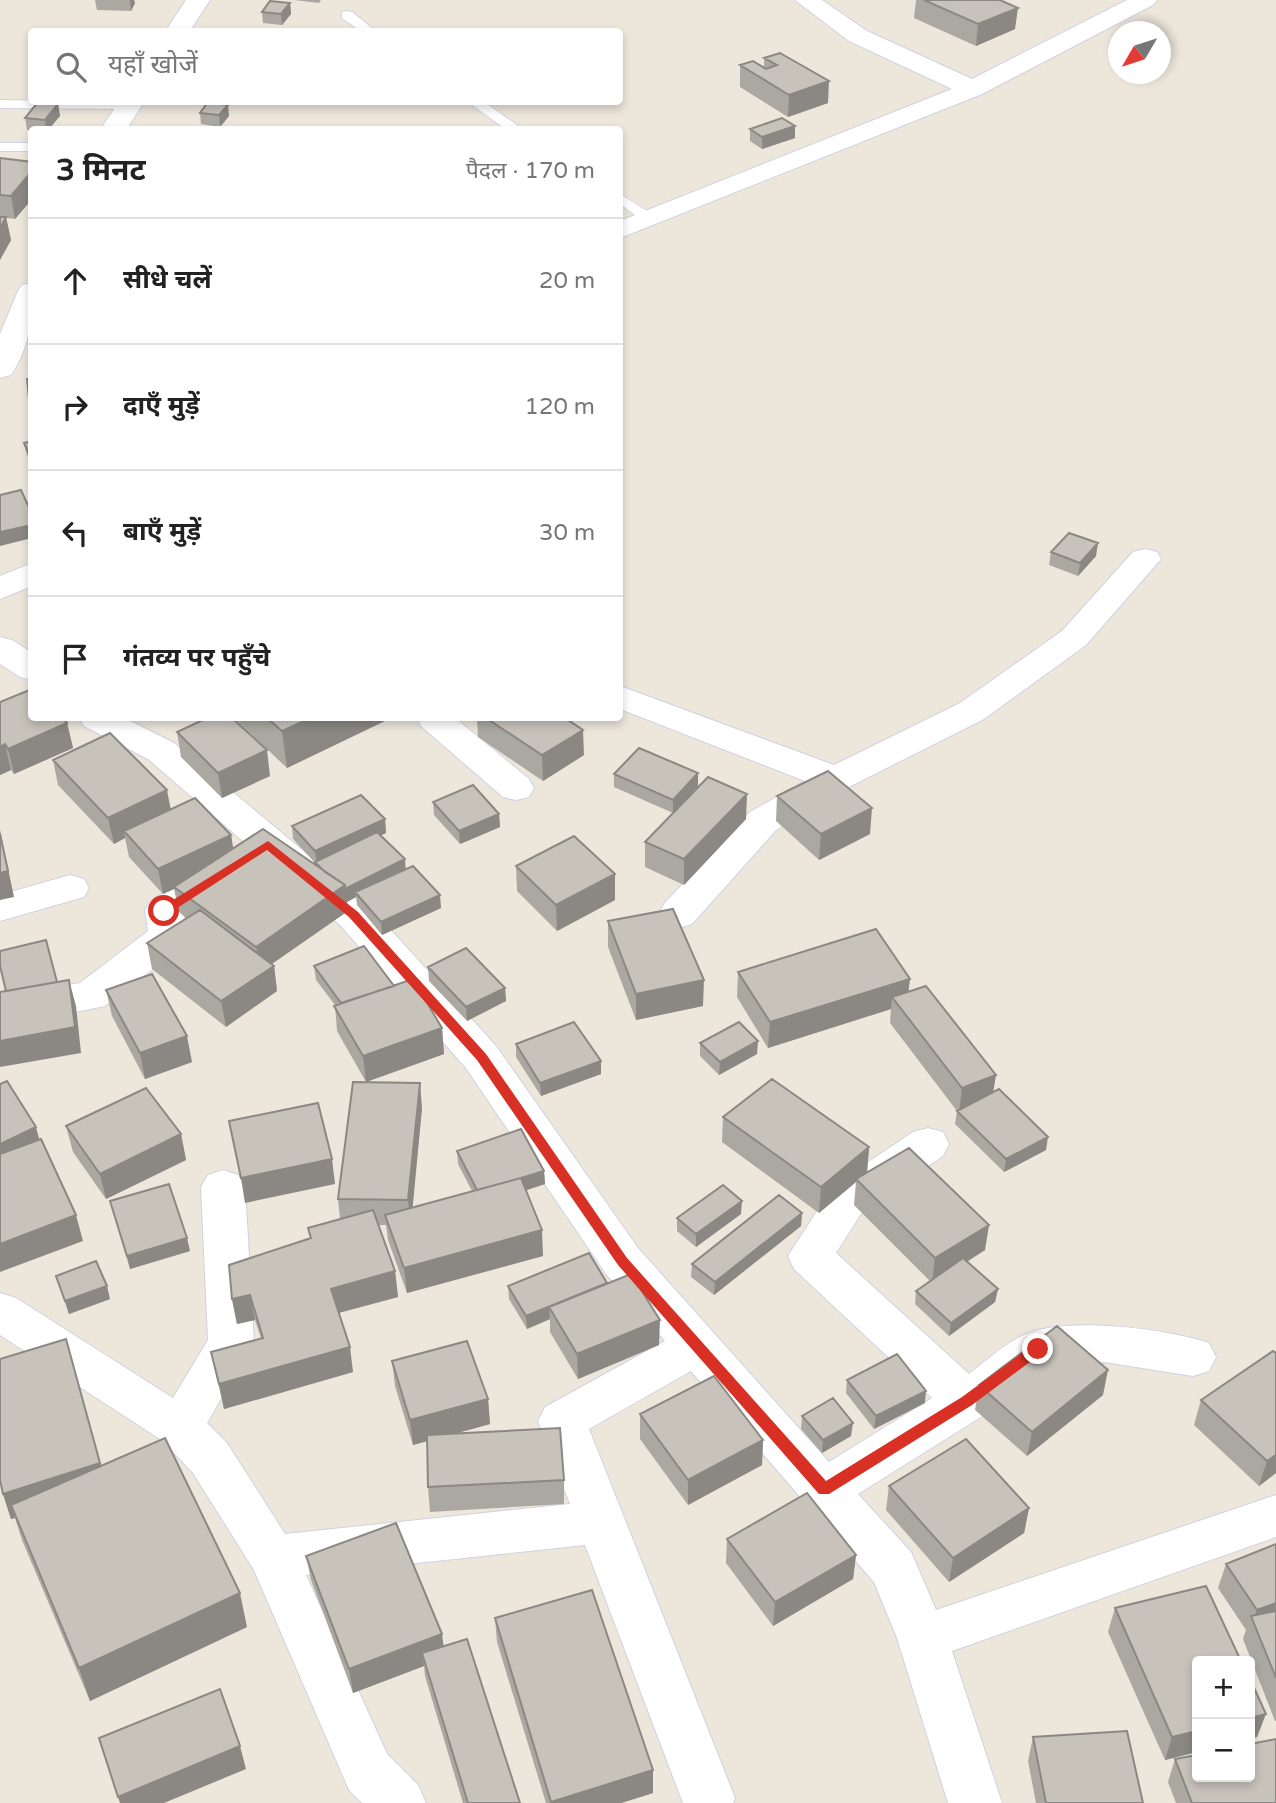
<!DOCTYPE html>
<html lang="hi">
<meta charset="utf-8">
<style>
:root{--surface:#fff;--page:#f6f6f6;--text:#222;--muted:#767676;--line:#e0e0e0}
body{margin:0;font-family:"Varela Round","Noto Sans Devanagari",sans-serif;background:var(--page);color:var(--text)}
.controls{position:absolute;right:21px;bottom:21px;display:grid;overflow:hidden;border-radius:7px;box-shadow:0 4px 10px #0003}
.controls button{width:63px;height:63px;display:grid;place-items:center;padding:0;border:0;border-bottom:2px solid var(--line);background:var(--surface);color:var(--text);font:35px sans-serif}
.compass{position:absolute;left:1108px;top:21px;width:63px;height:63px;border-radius:50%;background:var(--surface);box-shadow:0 4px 10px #0003;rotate:231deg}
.stop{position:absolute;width:21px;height:21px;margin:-16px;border:5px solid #d93025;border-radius:50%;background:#fff}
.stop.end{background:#d93025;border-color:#fff;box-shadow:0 2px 7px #0008}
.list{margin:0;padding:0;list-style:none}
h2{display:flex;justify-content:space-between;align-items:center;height:91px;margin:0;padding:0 28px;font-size:30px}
h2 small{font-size:23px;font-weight:400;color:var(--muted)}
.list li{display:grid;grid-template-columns:46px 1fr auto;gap:21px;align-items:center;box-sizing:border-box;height:126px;padding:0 28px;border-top:2px solid var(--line)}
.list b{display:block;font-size:26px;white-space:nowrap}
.list em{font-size:23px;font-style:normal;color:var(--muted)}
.icon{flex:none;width:38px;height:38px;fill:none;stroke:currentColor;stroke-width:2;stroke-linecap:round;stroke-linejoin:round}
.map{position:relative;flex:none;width:1276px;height:1803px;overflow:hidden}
.search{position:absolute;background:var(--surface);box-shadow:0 4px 10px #0003;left:28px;top:28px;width:595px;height:77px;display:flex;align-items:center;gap:18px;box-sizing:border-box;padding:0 24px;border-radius:7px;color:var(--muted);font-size:26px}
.panel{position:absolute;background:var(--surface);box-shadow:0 4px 10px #0003;left:28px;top:126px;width:595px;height:595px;border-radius:7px}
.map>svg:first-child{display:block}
</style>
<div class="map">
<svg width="1276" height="1803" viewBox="0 0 1276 1803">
<rect width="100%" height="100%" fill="#ece6db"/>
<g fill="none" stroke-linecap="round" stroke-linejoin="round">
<defs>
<path id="lane" d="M347,11L352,12L377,32H362L342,18V12Z
M0,100L132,102L136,105L129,109L0,108Z
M468,102H484L524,130H507Z
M0,143H32V151H0Z
M620,194L655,216L657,219L655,222H645L620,204Z"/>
<path id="street" d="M186,0H210L189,32H165Z
M795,0H822L867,31L972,79L1127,0H1157L1153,5L982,94L620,238V221L952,89L849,41Z
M119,102H144L126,130H100Z
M32,283C32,317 31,345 11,375L0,378V334L18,291L22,285Z
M1145,549L1157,552L1161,559L1086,645L984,719L849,787L776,830L692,924L678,928L664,924L659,914L664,904L750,812L805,781L620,709V686L834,765L960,703L1062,631L1133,552Z
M32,563V586L0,599V576Z
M0,637L12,640L32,653V680L20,677L0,664Z
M79,718H124L174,743L368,905L496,1046L638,1248L829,1462L932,1398L794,1269L788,1256L834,1185L913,1132L928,1128L943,1132L949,1144L943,1156L864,1209L836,1253L969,1374C986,1361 1003,1345 1022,1336C1062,1315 1167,1329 1209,1343L1216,1357L1209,1371L1193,1376L1104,1362L1048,1367L984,1415L858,1494L911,1552L936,1610L1276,1495V1537L952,1651L1002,1803H948L897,1638L874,1582L691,1371L589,1429L735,1798L733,1803H683L585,1545L306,1575L387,1754L418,1785L426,1803H362L349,1790L254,1570L193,1473L163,1441L0,1335V1293L16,1298L173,1398L208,1340L201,1187L208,1175L223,1170L238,1175L245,1187L254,1342L207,1423L227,1443L285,1534L570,1504L538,1421L545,1407L665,1341L606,1274L466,1068L340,925L148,759L84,726Z
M417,718H455L529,779L534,788L529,797L516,800L503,797L421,726Z
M222,861L235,865L241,874L235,883L184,916L188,936L182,946L105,1006L0,1027V997L80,983L148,931L145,911L150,901L209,865Z
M70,875L84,879L89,888L84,897L0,921V895Z"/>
</defs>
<use href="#lane" stroke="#d0d2e2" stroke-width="2"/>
<use href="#street" stroke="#d0d2e2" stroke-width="2"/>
<use href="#lane" fill="#fff" fill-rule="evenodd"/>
<use href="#street" fill="#fff" fill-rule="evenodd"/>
</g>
<path fill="#aba8a1" d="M95,0H134L135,3L131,11L97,10Z
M294,0H321L319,3Z
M916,0H1000L1015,29L976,46L914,18Z
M290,3L291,14L282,25L263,23L262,12Z
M780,53L828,103L788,117L740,87V65L764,67V58Z
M58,104L60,116L48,130H27L25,118Z
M200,113L229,116L220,127L201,124Z
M795,126V138L762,149L750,141V129Z
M0,158L32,162V199L15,219L6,218L11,240L0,260Z
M32,441V467L27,455L24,443Z
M1051,552L1096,556L1078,576L1049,565Z
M0,702L67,723L73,748L14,774L11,770L0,775Z
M234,718H391L287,768Z
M477,718H565L584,755L543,781L478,737Z
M177,732L270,776L222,798L181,757Z
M53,760L231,835L233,848L315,865V863L293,839L292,826L385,819L386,833L381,835L406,869L441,908L382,935L357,905L356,897L347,902L348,911L272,964L274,966L277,991L226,1027L152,969L147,943L186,918L179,912L174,889L163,894L129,857L125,838L114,844L58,785Z
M698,773V786L746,819L684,885L645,867V842L673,813L614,787V774Z
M777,796L870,834L819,860L776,821Z
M433,802L499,814L500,827L460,844L434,815Z
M516,866L615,874V900L557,931L517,891Z
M608,921L703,1006L636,1020L608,947Z
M314,966L394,986L442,1028L444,1054L366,1082L337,1031L335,1005L316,980Z
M428,967L505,988L506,1001L467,1021L429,981Z
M738,972L909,992L993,1092L1046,1150L1004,1172L955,1124L957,1111L890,1023L891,1009L768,1048L737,997Z
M106,990L192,1062L145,1079L112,1016Z
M700,1043L757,1054L719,1075L700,1056Z
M516,1044L601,1074L541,1096L516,1057Z
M422,1108L412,1207L472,1191L458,1164L457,1151L544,1171L545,1184L526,1190L543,1256L407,1293L388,1240L386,1225H379L395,1271L398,1297L339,1313L353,1372L224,1409L211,1352L261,1338L255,1320L237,1324L232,1299L310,1238L308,1228L340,1219L338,1199Z
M723,1117L869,1147L867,1173L985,1250L967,1262L998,1289L995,1302L949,1336L915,1304L916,1291L930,1281L854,1205L856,1182L819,1213L722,1142Z
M66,1126L181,1134L186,1160L106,1199L73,1152Z
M110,1201L190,1251L130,1269Z
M802,1213L801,1226L714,1295L691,1277L692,1264Z
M741,1214L696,1247L677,1231V1218Z
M56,1276L110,1299L69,1314Z
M607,1283L659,1345L578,1379L550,1332V1319L527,1329L509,1299L508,1286Z
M1276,1353V1473L1259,1486L1194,1425L1201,1400Z
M392,1361L488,1399L490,1424L454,1434L564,1480V1504L430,1512L428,1487L427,1441L413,1445L395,1386Z
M847,1380L925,1403L874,1429L846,1393Z
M979,1385L1103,1395L1027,1456L975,1410Z
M640,1414L763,1440L762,1465L688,1505L640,1439Z
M802,1416L851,1436L822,1453L801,1429Z
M101,1466L247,1627L90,1701L22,1540L15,1518L11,1519L3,1494Z
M889,1486L1029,1508L1024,1533L949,1582L886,1510Z
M727,1539L856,1555L853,1579L773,1626L726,1563Z
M1276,1544V1721H1275L1243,1639L1246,1630L1218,1588L1226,1564Z
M306,1556L443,1646L520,1803H463L425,1676L424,1666L353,1693L311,1580Z
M1115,1608L1197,1661V1752L1165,1760L1108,1632Z
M495,1618L653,1770V1793L621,1803H546L497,1642Z
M1033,1737L1143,1803H1036L1028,1761Z
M1175,1759L1276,1803H1176L1168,1782Z"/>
<path fill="#8b8883" d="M130,0H134L135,3L131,11Z
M290,3L291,14L282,25L281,14Z
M1018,8L1015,29L976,46L978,24Z
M829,81L828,103L788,117L789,95Z
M58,104L60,116L48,130H46L45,120Z
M228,105L229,116L220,127L219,115Z
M795,126V138L762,149V137Z
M32,171V199L15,219L11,196Z
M6,217L11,240L0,260V228Z
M32,525V538L0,546V532Z
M1098,543L1096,556L1078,576L1080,563Z
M311,718H391L287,768L282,731Z
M67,723L73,748L14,774L8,749Z
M583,730L584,755L543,781L542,755Z
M5,744L11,770L0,775V747Z
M267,750L270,776L222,798L218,773Z
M698,773V786L673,813V800Z
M167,790L172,816L124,831L125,838L114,844L108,818Z
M747,794L746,819L684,885V859Z
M872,808L870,834L819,860L821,834Z
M499,814L500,827L460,844L459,831Z
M385,819L386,833L317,865L315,851Z
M0,830L14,897L0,900Z
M231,835L235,860L174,887V889L163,894L158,869Z
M405,859L406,872L355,892L356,897L347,902L348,911L260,972L256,947L345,885Z
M615,874V900L557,931L556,905Z
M440,895L441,908L382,935L381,922Z
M274,966L277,991L226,1027L221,1001Z
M910,979L907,1004L892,997L891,1009L768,1048L770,1022Z
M69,980L76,1006L81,1053L0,1067V1041Z
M704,980L703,1006L636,1020V994Z
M505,988L506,1001L467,1021L466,1007Z
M442,1028L444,1054L366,1082L363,1056Z
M187,1036L192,1062L145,1079L140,1053Z
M758,1041L757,1054L719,1075L720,1062Z
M601,1061V1074L541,1096L540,1083Z
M996,1075L992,1100L959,1113L962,1088Z
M420,1083L422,1108L411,1225L408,1200Z
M36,1127L43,1153L0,1172V1144Z
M181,1134L186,1160L106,1199L100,1174Z
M1048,1137L1046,1150L1004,1172L1006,1159Z
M869,1147L867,1173L856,1179V1182L819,1213L821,1187Z
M332,1159L335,1184L245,1203L241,1178Z
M544,1171L545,1184L479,1206L478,1193Z
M742,1201L741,1214L696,1247V1234Z
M802,1213L801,1226L714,1295L715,1282Z
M76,1215L83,1241L0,1272V1244Z
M989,1225L985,1250L932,1283L935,1258Z
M542,1230L543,1256L407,1293L404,1268Z
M187,1238L190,1251L130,1269L127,1256Z
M395,1271L398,1297L334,1314L331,1289Z
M607,1283L549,1307L550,1319L527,1329L526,1316Z
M107,1286L110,1299L69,1314L65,1301Z
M998,1289L995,1302L949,1336L951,1323Z
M250,1295L255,1320L237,1324L232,1299Z
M660,1320L659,1345L578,1379L577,1354Z
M66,1339L107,1487L11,1505L15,1518L11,1519L3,1494Z
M350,1347L353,1372L224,1409L219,1384Z
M1108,1370L1103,1395L1027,1456L1032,1432Z
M926,1391L925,1403L874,1429L876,1416Z
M488,1399L490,1424L413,1445L410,1420Z
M853,1423L851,1436L822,1453L823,1440Z
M763,1440L762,1465L688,1505V1480Z
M1276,1455V1473L1259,1486L1267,1461Z
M1029,1508L1024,1533L949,1582L953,1558Z
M856,1555L853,1579L773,1626L775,1602Z
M240,1593L247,1627L90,1701L79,1668Z
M1276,1603V1624L1253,1621L1257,1610Z
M442,1634L445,1657L422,1653L424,1666L353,1693L349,1669Z
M1266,1714L1257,1737L1250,1739V1718Z
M1197,1731V1752L1165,1760L1172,1737Z
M240,1746L246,1769L164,1803H120L118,1797Z
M653,1770V1793L621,1803H551V1802Z"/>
<path fill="#c7c3bb" stroke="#8b8883" stroke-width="2" d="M924,0H1000L1018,8L978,24Z
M270,1L290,3L281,14L262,12Z
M780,53L829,81L789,95L740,65L753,61L766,69L777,65L764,58Z
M38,102L58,104L45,120L25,118Z
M208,102L228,105L219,115L200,113Z
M782,118L795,126L762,137L750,129Z
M0,158L32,162V171L11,196L0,195Z
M0,217H6L0,228Z
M32,378V399H29L27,379Z
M32,441V461L24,443Z
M21,490L32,514V525L0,532V495Z
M1069,533L1098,543L1080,563L1051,552Z
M32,689V718H62L67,723L8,749L5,744L0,747V702Z
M207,718H232L267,750L218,773L177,732Z
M267,718H311L282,731Z
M486,718H565L583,730L542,755Z
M110,733L167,790L108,818L53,760Z
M639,748L698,773L673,800L614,774Z
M828,771L872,808L821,834L777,796Z
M708,777L747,794L684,859L645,842Z
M473,785L499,814L459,831L433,802Z
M361,795L385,819L315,851L292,826Z
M195,798L231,835L158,869L124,831Z
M263,829L345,885L256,947L174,887Z
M377,832L405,859L345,889V885L325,872L315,862Z
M0,834L8,871L0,873Z
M574,836L615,874L556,905L516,866Z
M413,866L440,895L381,922L355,892Z
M673,909L704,980L636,994L608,921Z
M200,910L274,966L221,1001L147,943Z
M876,929L910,979L770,1022L738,972Z
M46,940L57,982L6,991L0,966V951Z
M364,946L394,986L341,1003L314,966Z
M466,948L505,988L466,1007L428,967Z
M152,974L187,1036L140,1053L106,990Z
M413,979L442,1028L363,1056L334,1006Z
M69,980L75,1027L0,1041V992Z
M926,986L996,1075L962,1088L892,997Z
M574,1022L601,1061L540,1083L516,1044Z
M739,1022L758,1041L720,1062L700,1043Z
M772,1079L869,1147L821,1187L723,1117Z
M7,1081L36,1127L0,1144V1084Z
M353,1082L420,1083L408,1200L338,1199Z
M146,1088L181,1134L100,1174L66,1126Z
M999,1089L1048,1137L1006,1159L957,1111Z
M318,1103L332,1159L241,1178L229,1121Z
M521,1129L544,1171L521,1178L477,1190L457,1151Z
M41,1139L76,1215L0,1244V1154Z
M909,1148L989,1225L935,1258L856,1179Z
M521,1178L542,1230L404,1268L385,1215Z
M169,1184L187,1238L127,1256L110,1201Z
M723,1185L742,1201L696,1234L677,1218Z
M779,1195L802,1213L715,1282L692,1264Z
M373,1210L395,1271L331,1289L350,1347L219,1384L211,1352L263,1338L250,1295L232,1299L229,1265L311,1238L308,1228Z
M589,1253L607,1283L526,1316L508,1286Z
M963,1258L998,1289L951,1323L916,1291Z
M96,1261L107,1286L65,1301L56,1276Z
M631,1274L660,1320L577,1354L549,1307Z
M1057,1326L1108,1370L1032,1432L979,1385Z
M66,1339L100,1463L3,1494L0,1480V1359Z
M467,1341L488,1399L410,1420L392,1361Z
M1273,1351L1276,1353V1455L1267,1461L1201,1400Z
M897,1354L926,1391L876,1416L847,1380Z
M714,1376L763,1440L688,1480L640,1414Z
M833,1398L853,1423L823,1440L802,1416Z
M560,1428L564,1480L428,1487L427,1435Z
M165,1438L240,1593L79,1668L11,1505Z
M966,1439L1029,1508L953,1558L889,1486Z
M807,1493L856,1555L775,1602L727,1539Z
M396,1523L442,1634L349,1669L306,1556Z
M1276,1544V1603L1257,1610L1226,1564Z
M1206,1586L1241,1661H1197V1731L1172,1737L1115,1608Z
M592,1590L653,1770L551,1802L495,1618Z
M1276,1611V1678L1251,1616Z
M467,1639L520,1803H468L422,1653Z
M1250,1679L1266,1714L1250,1718Z
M220,1689L240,1746L118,1797L99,1738Z
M1127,1731L1143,1803H1046L1033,1737Z
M1276,1739V1803H1192L1175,1759L1197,1755V1777H1250V1744Z"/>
<path fill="#d93025" d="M268,841L358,912L486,1054L627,1258L826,1481L962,1397L1033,1345H1042V1353L972,1405L829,1494H819L618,1265L477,1060L349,917L267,850L168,914H160V908Z"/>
</svg>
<div class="controls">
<button>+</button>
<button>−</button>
</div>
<svg class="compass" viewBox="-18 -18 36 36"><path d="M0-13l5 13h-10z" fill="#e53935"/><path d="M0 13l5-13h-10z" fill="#767676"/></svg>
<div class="stop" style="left:164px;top:911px"></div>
<div class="stop end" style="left:1038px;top:1349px"></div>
<div class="search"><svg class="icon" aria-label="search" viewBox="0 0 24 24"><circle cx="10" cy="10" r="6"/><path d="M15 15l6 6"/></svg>यहाँ खोजें</div>
<section class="panel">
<h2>3 मिनट<small>पैदल · 170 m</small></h2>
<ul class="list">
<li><svg class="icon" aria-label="ahead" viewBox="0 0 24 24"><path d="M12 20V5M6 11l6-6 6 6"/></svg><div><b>सीधे चलें</b></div><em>20 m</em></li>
<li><svg class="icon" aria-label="right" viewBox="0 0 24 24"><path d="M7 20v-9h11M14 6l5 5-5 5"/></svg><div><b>दाएँ मुड़ें</b></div><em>120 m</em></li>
<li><svg class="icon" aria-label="left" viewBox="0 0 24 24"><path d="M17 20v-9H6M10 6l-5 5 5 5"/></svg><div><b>बाएँ मुड़ें</b></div><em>30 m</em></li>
<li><svg class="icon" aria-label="arrive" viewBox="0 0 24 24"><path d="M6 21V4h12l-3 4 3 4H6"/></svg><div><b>गंतव्य पर पहुँचे</b></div></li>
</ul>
</section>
</div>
